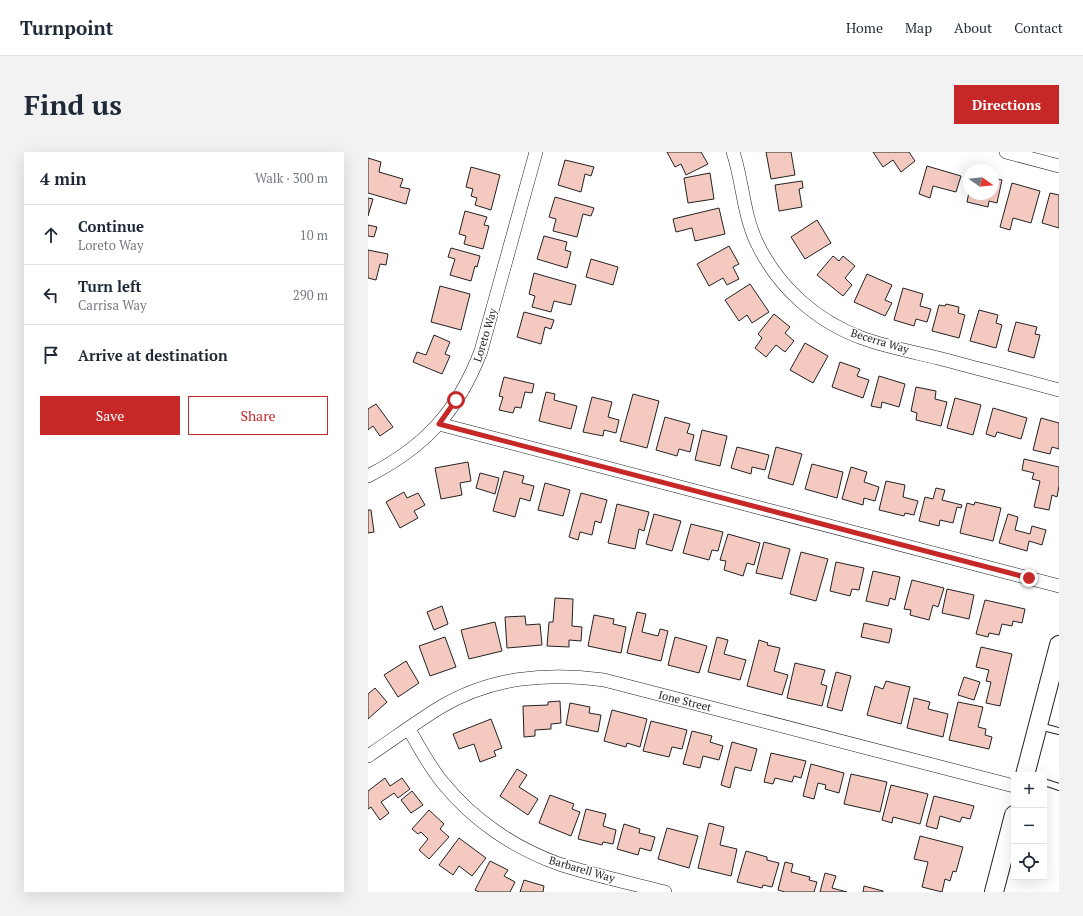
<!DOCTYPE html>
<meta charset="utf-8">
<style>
:root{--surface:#fff;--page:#f2f2f3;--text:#1f2937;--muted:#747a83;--line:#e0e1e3;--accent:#c62828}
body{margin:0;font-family:"PT Serif",serif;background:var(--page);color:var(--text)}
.controls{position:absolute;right:12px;bottom:12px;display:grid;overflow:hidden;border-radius:0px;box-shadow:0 4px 16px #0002}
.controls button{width:36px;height:36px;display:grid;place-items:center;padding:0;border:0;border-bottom:1px solid var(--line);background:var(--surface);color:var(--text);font:20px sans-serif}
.compass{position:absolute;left:595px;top:12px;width:36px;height:36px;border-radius:50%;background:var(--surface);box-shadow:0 4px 16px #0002;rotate:104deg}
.stop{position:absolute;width:12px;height:12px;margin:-9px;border:3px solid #c62828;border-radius:50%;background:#fff}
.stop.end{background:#c62828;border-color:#fff;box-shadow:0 1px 4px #0008}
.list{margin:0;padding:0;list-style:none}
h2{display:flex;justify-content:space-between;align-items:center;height:52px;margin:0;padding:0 16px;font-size:17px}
h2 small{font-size:13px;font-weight:400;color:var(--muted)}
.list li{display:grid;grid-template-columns:26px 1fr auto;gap:12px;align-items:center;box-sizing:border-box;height:60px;padding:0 16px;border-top:1px solid var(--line)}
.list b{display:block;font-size:15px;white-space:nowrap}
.list p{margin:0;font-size:13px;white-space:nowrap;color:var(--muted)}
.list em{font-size:13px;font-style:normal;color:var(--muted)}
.actions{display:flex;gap:8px;padding:12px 16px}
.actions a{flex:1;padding:9px 0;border:1px solid var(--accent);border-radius:0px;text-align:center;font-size:14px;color:var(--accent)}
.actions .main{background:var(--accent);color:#fff}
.icon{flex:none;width:22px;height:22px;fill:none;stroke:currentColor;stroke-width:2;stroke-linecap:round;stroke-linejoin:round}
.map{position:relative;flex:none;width:691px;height:740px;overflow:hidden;border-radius:0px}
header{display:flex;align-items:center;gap:24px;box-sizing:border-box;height:56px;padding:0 20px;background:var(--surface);border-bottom:1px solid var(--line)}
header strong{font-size:19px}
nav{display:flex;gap:22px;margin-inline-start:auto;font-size:14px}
.intro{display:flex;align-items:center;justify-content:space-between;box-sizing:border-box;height:96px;padding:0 24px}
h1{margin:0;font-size:28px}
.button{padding:10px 18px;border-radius:0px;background:var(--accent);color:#fff;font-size:14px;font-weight:700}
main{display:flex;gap:24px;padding:0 24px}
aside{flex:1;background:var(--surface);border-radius:0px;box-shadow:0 4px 16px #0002}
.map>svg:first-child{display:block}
</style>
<header>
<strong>Turnpoint</strong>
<nav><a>Home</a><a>Map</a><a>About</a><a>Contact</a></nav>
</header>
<div class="intro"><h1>Find us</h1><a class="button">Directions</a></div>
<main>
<aside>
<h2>4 min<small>Walk · 300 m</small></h2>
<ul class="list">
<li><svg class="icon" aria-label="ahead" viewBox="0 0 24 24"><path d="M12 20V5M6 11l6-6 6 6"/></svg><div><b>Continue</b><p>Loreto Way</p></div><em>10 m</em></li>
<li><svg class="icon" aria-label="left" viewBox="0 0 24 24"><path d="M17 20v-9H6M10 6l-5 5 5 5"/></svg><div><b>Turn left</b><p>Carrisa Way</p></div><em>290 m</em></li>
<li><svg class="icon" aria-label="arrive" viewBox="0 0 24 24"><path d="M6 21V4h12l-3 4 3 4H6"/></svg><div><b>Arrive at destination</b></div></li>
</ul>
<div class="actions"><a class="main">Save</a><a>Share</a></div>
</aside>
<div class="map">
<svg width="691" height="740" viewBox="0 0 691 740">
<rect width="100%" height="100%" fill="#fff"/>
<path fill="#f3c9c0" stroke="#222" d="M299,0H333L340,12L318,23L313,12L307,15Z
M398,0H423L427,23L403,27Z
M505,0H541L547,9L533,20L525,8L515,15Z
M0,6L13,10L11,20L35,27L32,35L42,37L38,52L0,41Z
M197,8L226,15L223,24L217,22L213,40L190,33Z
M559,14L593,24L588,40L565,34L562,46L551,42Z
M103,15L132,23L123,58L107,53L109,46L103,44L105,37L98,35Z
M342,21L346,47L320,51L316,26Z
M625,26L634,28L629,51L621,49L620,55L599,50L601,40V42H625Z
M434,29L435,36L431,37L434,55L411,59L407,33Z
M644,31L672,39L663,71L645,66L642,78L632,75Z
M682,41L691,43V76L674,71Z
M187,45L226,56L223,64L215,62L209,85L185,79L188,67L181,65Z
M0,46L5,47L0,64Z
M351,56L357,82L327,89L324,76L308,80L305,67Z
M97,59L119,65L116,73L121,74L115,97L96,92L98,84L91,82Z
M449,68L463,91L437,107L423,85Z
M0,73L9,75L6,85L0,84Z
M176,84L199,90L197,98L203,100L199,116L169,107Z
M361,94L371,112L365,115L371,127L359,133L355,126L341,134L329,112Z
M83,96L112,104L109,115L107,114L103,129L82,123L87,107L80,105Z
M0,98L20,102L18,113L12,112L8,128L0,126Z
M465,104L471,109L475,104L487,114L477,126L484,133L475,144L449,123Z
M223,107L250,115L245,133L218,125Z
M166,121L208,133L203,153L186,149L183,160L164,155L167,144L161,142Z
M499,122L524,133L517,148L524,151L517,164L486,150Z
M382,132L401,160L384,171L379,163L371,169L357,148Z
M72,134L102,142L93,178L63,170Z
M535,136L555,142L552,154L563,157L559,170L548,167L546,174L526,168Z
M578,152L591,155L590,161L597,163L591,186L564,179L571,153L577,154Z
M611,158L630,163L628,171L634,173L628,196L602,189Z
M156,160L186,168L183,177L177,175L173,192L149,185Z
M406,162L422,175L417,181L426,189L417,200L408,193L398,205L387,196L394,186L390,182Z
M648,170L669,175L667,182L672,183L666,206L640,199Z
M66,183L82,190L77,202L82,204L74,222L45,210L49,200L58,203Z
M437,191L460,204L445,231L422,218Z
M472,210L492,217L489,224L501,228L495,246L464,235Z
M511,224L537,232L531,255L514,250L513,256L503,254Z
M136,225L166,232L164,241L157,240L153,256L147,255L145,261L131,258L135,245L131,244Z
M548,235L568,239L567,247L579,250L573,274L548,268L549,261L543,259Z
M178,240L187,242L186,248L209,254L203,277L171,269Z
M265,242L291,249L279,296L252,289Z
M224,245L244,250L240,265L251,268L248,281L236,278L235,284L215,280Z
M587,246L613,253L605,283L579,276Z
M8,252L25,275L12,284L5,274L0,278V257Z
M625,256L659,266L653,287L629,280L627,285L618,282Z
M297,265L322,272L319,281L326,283L322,300L311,297L309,304L288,298Z
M673,266L691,271V297L684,295L682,302L665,298Z
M334,278L359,284L352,314L327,308Z
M369,295L401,303L397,318L384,315L383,322L363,316Z
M408,295L434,302L425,333L400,326Z
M656,307L691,315V334L689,345L684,343L681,358L666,355L672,329L664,327L666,321L654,318Z
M100,310L103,329L92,331L94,343L73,347L67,316Z
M444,312L475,320L469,346L437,337Z
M483,315L499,320L496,330L511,335L507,349L496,346L495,353L474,347Z
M136,319L156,324L154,331L166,334L162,349L152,346L147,365L125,359Z
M112,321L131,326L127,342L108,336Z
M518,329L537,333L535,345L550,349L546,363L537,361L536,364L511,358Z
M177,331L202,338L195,364L170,358Z
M568,336L577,338L574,348L594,353L593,356L589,355L585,371L572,368L571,374L551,369L557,345L565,347Z
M36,340L39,346L50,341L57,353L46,359L50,366L32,376L18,350Z
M213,341L239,348L233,371L227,369L224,383L212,380L210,388L201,385Z
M607,350L633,356L625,389L592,381L599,351L606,353Z
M249,352L281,360L276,379L271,377L267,397L240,391Z
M0,358H3L6,380L0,381Z
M286,362L313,369L304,399L278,392Z
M640,362L650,365L647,378L662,382L664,374L678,378L674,393L661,389L659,399L631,391Z
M323,372L355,380L350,399L344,398L341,408L315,401Z
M360,382L392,391L386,413L379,411L375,424L356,418L358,409L352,408Z
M396,390L422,397L414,427L388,421Z
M433,400L460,407L448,449L422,442Z
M468,410L496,416L491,438L484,437L482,444L462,439Z
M505,419L532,425L527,448L522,446L520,454L498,449Z
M544,428L576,436L570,455L565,453L561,468L542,463L543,458L536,457Z
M579,437L606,443L601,467L574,461Z
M187,446L205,447L204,474L214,475L213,489L201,488V495L179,494L181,470H185Z
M617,448L657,457L654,471L645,469L644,474L634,472L631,483L621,481L620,485L608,482Z
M74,454L80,472L66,478L59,460Z
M269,460L278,462L274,480L290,484L292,477L300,479L293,509L259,501Z
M226,463L246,467L245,472L258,475L253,501L220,494Z
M157,464L158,473L172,472L174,493L139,496L137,465Z
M127,470L134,499L101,507L93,478Z
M496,471L524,477L521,491L493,485Z
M77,485L88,515L62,524L51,494Z
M307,485L339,494L331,521L300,513Z
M349,485L360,488L356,502L378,508L372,528L340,520Z
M391,488L400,491L399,493L412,496L406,519L420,523L414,543L379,534Z
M613,495L644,502L632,554L618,551L623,530L618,529L621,518L608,515Z
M38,509L51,531L30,545L16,523Z
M427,511L457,518L453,532L459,534L454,554L419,546Z
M468,520L483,524L474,559L459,555Z
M596,525L612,530L606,548L590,543Z
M518,529L542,535L533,572L499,563L507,534L515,537Z
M7,536L19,550L0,567V542Z
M546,546L562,550L560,557L580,562L575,585L539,576Z
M192,549L193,571L183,572V577L167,578V584L156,585L155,554L180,553V550Z
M590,550L615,555L610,575L618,577L617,583L624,585L621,597L581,588Z
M202,551L222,555L221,561L233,563L230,580L198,573Z
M244,558L279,567L272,595L259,591L258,595L236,589Z
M123,567L134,596L126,599L128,604L112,610L106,592L91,597L85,582Z
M283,569L319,578L314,597L304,595L301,605L275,599Z
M324,579L344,584L342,590L355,594L351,608L335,604L332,616L315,612Z
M364,590L389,597L383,619L367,615L362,636L353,633Z
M403,601L438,609L433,626L426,624L424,630L407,626L405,632L396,630Z
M443,612L476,621L471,641L457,637L458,633L450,631L446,647L435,644Z
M149,617L159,623L151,635L170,647L160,663L132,644Z
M483,622L519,630L512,660L476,652Z
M17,626L22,634L34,626L42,637L30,646L26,641L13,650L21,661L12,668L3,655L0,657V639Z
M523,633L560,642L552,672L525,665L524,671L514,668Z
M44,639L55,653L43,661L33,648Z
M182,643L206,652L204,657L212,660L203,684L171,671Z
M566,644L606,654L602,667L594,665L592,670L572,664L569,677L558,674Z
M218,657L238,662L235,674L248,678L245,692L235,690L234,693L210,687Z
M61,658L76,672L72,677L81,685L61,707L51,698L60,687L53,680L50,682L44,677Z
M341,671L356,675L352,693L369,697L363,724L330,716Z
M256,672L272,677L271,681L287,685L283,699L272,696L270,703L249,697Z
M299,676L330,684L321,716L290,707Z
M552,684L595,695L588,720L585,719L582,729L577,727L574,740L554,735L560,710L546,707Z
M91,686L118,706L104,724L91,714L85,723L71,713Z
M378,699L399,705V708L411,711L404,735L395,733L394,736L369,730Z
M122,709L140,718L136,724L147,730L142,740H111L107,738Z
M417,710L425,712L423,720L442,725L441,728L449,730L446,740H417L410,738Z
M457,721L468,724L464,736L479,740H452Z
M156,728L176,734L175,740H152Z
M496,734L515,739V740H495Z"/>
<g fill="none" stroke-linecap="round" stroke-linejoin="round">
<defs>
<path id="lane" d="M671,574L691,579
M676,630L691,635"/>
<path id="street" d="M365,0C375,30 375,62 389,91C410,135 448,169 494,186C519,195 545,200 570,206C611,217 651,227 691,238
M638,0L691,14
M71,272L691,434
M0,324C57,295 90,259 113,199L168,0
M41,577C51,595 61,614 75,631C105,668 146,696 191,712C225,723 262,731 297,740
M0,604C24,588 47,571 71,556C123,525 178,520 236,528L646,634"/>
<path id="secondary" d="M657,623L691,493
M626,740L646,663"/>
</defs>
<use href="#lane" stroke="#222" stroke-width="8"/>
<use href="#street" stroke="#222" stroke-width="14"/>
<use href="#secondary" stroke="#222" stroke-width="20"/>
<use href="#lane" stroke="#fff" stroke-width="6"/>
<use href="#street" stroke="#fff" stroke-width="13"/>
<use href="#secondary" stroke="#fff" stroke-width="18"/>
</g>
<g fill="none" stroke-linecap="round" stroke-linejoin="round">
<path stroke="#c62828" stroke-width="5" d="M88,248L71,272L661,426"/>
</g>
<g text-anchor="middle" stroke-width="3" stroke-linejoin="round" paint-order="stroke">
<g font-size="11" fill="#222" stroke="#fff">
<text transform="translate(117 183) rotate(-73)" y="4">Loreto Way</text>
<text transform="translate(512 189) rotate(17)" y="4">Becerra Way</text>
<text transform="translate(317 549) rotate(14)" y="4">Ione Street</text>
<text transform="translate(214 717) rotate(16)" y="4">Barbarell Way</text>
</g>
</g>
</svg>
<div class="controls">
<button>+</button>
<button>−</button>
<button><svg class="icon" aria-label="locate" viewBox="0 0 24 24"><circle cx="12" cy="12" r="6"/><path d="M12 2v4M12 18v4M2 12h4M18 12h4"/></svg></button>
</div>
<svg class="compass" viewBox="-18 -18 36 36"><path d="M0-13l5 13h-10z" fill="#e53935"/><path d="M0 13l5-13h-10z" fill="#747a83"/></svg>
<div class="stop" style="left:88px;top:248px"></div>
<div class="stop end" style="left:661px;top:426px"></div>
</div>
</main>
